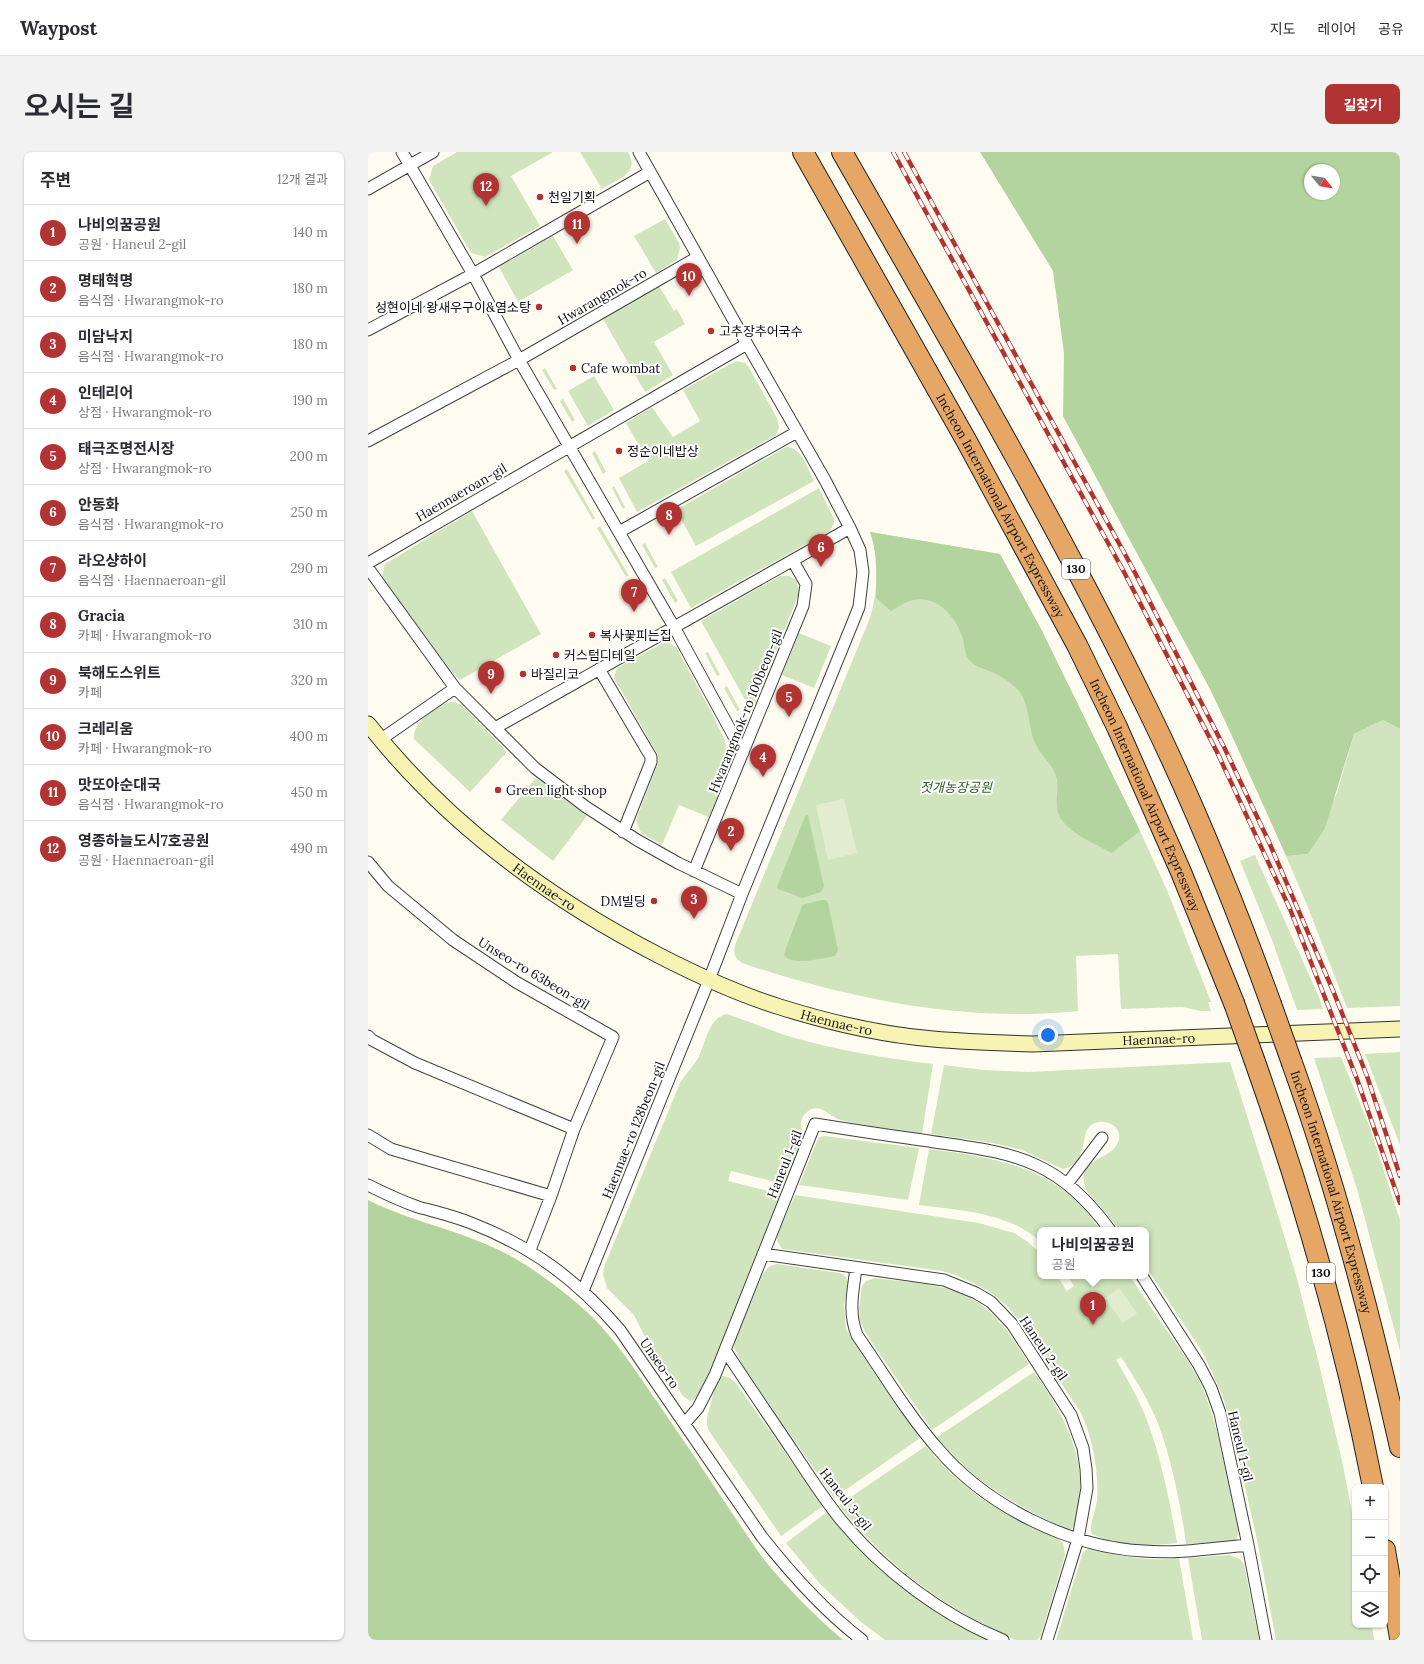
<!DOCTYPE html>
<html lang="ko">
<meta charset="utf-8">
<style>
:root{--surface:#fff;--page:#f2f2f3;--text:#2b2b33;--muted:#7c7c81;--line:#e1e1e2;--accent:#b13433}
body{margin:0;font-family:Lora,"Noto Sans KR",serif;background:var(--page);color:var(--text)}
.controls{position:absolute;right:12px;bottom:12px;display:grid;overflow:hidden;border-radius:8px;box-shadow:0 1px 3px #0004}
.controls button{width:36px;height:36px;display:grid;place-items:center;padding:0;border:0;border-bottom:1px solid var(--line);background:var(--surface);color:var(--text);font:20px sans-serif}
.compass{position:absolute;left:936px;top:12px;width:36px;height:36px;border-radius:50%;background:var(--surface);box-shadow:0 1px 3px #0004;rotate:120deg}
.you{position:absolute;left:680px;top:883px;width:14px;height:14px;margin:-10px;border:3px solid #fff;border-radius:50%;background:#1a73e8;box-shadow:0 0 0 6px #1a73e833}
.badge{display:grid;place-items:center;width:26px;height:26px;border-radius:50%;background:var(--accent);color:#fff;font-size:13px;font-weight:700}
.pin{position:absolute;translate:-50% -33px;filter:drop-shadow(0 1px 2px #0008)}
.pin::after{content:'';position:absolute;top:21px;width:14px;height:12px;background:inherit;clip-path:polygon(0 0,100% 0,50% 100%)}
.popup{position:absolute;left:669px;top:1075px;width:112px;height:52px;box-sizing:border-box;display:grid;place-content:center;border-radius:8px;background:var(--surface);filter:drop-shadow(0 1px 3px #0005);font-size:13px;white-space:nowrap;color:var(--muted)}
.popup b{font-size:15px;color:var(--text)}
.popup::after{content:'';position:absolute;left:50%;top:100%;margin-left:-8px;border:8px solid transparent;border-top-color:var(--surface)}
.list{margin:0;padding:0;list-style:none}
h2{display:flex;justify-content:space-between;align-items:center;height:52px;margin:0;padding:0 16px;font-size:17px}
h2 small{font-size:13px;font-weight:400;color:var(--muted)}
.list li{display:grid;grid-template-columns:26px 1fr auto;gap:12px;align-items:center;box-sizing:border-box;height:56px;padding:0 16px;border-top:1px solid var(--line)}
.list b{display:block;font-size:15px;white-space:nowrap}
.list p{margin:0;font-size:13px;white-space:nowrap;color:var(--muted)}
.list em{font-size:13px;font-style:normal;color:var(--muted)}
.icon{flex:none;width:22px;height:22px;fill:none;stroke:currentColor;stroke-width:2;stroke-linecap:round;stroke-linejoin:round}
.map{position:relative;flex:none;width:1032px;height:1488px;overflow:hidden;border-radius:8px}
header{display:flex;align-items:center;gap:24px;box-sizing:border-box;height:56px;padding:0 20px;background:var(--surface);border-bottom:1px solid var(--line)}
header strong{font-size:19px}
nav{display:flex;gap:22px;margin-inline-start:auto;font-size:14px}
.intro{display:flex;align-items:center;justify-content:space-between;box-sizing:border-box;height:96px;padding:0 24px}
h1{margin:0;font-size:28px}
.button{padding:10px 18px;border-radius:8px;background:var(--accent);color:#fff;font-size:14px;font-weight:700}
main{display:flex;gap:24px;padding:0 24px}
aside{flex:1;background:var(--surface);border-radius:8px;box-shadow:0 1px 3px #0004}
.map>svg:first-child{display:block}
</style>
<header>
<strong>Waypost</strong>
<nav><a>지도</a><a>레이어</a><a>공유</a></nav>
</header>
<div class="intro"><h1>오시는 길</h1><a class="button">길찾기</a></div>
<main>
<aside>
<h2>주변<small>12개 결과</small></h2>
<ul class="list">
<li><span class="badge">1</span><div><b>나비의꿈공원</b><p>공원 · Haneul 2-gil</p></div><em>140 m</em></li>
<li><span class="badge">2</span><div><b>명태혁명</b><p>음식점 · Hwarangmok-ro</p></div><em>180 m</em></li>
<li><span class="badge">3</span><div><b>미담낙지</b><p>음식점 · Hwarangmok-ro</p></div><em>180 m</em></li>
<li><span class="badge">4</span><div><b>인테리어</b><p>상점 · Hwarangmok-ro</p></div><em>190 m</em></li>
<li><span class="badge">5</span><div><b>태극조명전시장</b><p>상점 · Hwarangmok-ro</p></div><em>200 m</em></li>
<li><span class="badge">6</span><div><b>안동화</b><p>음식점 · Hwarangmok-ro</p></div><em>250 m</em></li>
<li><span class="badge">7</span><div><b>라오샹하이</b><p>음식점 · Haennaeroan-gil</p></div><em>290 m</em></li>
<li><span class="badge">8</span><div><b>Gracia</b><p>카페 · Hwarangmok-ro</p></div><em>310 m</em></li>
<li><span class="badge">9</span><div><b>북해도스위트</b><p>카페</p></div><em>320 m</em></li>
<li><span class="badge">10</span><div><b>크레리움</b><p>카페 · Hwarangmok-ro</p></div><em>400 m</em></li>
<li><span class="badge">11</span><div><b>맛또아순대국</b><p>음식점 · Hwarangmok-ro</p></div><em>450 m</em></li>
<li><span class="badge">12</span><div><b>영종하늘도시7호공원</b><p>공원 · Haennaeroan-gil</p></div><em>490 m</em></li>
</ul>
</aside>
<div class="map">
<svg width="1032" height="1488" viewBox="0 0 1032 1488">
<rect width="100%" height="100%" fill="#fefcf0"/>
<path fill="#d0e5bd" d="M89,0H185L143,24L172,74L117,105L103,101L61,28L65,14Z
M212,0H260C273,22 249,27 234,37Z
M297,67L311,91L312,95L309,108L288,121L266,84Z
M185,84L205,118L150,150L131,115Z
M291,134L306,159L309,157L317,172L286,190L305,223L277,240L235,167Z
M368,209L377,211L380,214L409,266L411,275L408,283L269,360L251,326L280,309L258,271L284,255L305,285L332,269L315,238Z
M177,216L189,237L186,238L174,218Z
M226,224L246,258L220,274L200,239Z
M195,247L207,268L204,270L192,249Z
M418,295C433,294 440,317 446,329L328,394L308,358Z
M227,299L238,320L235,322L224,301Z
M199,317L227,366L225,368L196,319Z
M246,334L257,355L255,357L244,336Z
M451,336L466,367V371L462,379L323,456L303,420Z
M104,359L173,482L92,528L82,518L14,425L17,412Z
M232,374L261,424L258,425L229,376Z
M502,380L632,402L673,477L772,679L799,738L843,850H840L843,859H833L814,855L753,857L750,802L708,804L710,859C597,871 481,847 374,811C367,806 365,802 367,793L502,466C510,438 512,408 502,380Z
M277,391L290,415L287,416L274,393Z
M412,424H421L428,428L431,438L430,444L384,560L333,469Z
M297,426L310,449L307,451L294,428Z
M431,481L463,494L446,536L414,523Z
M299,490L308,495L345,563L357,589L359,604L358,620L353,637L341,665L311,653L294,693L273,681L268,668L290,611V603L246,526L249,516L295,491Z
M340,500L352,523L349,524L337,501Z
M359,534L372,558L369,559L356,536Z
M87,550L96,555L139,600L102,640L46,587C44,570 72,549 87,550Z
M1015,568L1032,577V854L979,856L939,753L918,704L940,702L969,641L986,582Z
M168,626L219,664L185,709L133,668Z
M887,703L951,845L955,857L929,858L904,788L872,709Z
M359,862C379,869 399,877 420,884C467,898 516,906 565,912L554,982C527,977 499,975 473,968C461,965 451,948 438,961C429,969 436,978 434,987C430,1002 422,1017 416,1032L363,1019L360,1029L412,1042L335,1236C332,1242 329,1247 322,1249L315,1244L277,1185L266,1163L239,1136L235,1122L236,1115L312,931C317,923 323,916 329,908C338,893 339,866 359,862Z
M1032,900V993L997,902Z
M973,905L1001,973L1032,1068V1199L989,1037L946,906Z
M862,910L898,1024L928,1123L951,1212L975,1313L987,1376V1473H1004L1006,1488H908L890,1392L863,1273L855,1245L835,1201L778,1115V1078H752L718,1038C705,1003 747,1010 751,987C755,969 721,961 717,984C714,999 712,1013 695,1017L654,998L625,991L563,982L576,913L616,918L660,920Z
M456,984L551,996L540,1048L431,1033L449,989L452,985Z
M561,997C614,1004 662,1010 705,1045C716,1054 724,1067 732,1078H672V1089C663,1082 654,1075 643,1071C615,1059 581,1057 551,1053Z
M427,1043L611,1071L646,1081L660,1090L672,1101V1124H689L699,1139L706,1134L700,1124H762C773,1141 785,1158 796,1175C811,1195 825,1214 835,1237C853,1281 860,1333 871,1380L868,1388L864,1390L818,1392C813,1353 801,1293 784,1258C775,1239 764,1222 753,1205L748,1208C760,1228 772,1249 780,1271C794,1310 802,1351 809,1391C782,1394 749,1395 724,1382C720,1377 728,1357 729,1349C731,1320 725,1287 713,1261L653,1171L640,1155L622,1140L605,1131L587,1123L574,1119L414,1097L409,1089V1083Z
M409,1112L471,1121L476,1123L479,1127L480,1132L476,1153L478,1177L504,1218L552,1286L466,1346L373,1211L366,1195L367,1189L394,1124C398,1117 401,1113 409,1112Z
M508,1126C543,1131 586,1131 615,1154C635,1170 648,1191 661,1212L564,1278L506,1194L496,1178L492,1168L491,1157L494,1134L498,1129Z
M666,1220C695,1261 720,1306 710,1357C709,1364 709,1373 703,1377H699C650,1355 603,1329 569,1285Z
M355,1224C362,1225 366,1228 370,1234L455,1354L413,1384L341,1279L339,1273V1266L347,1235L350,1227Z
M558,1294C580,1321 606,1344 638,1361C653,1369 684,1379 695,1391L697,1403L673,1483L669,1488C663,1488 654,1488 648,1488C636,1485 623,1476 613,1471C558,1442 509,1402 471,1353Z
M459,1360C488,1397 524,1430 563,1456C582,1468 603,1477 623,1488H517L493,1470L453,1433L418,1391Z
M720,1397H724C753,1404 781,1410 811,1406L825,1488H688L714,1403L716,1399Z
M861,1403L872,1407L876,1412L891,1488H834L820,1406Z"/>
<path fill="#b3d49e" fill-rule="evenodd" d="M612,0H1032V577L1015,568L986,582L957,676L940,702L918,704L870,597L843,539L695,264L696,201L685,119ZM942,18H966V42H942Z
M502,380L632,402L673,477L772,679L744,701C729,693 698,680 691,663C686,652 691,638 689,627C685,612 673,604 667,591C660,575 662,553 651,539C643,530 632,523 621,519C615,516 607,515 602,509C596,502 597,493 594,484C587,463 568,443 545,448C537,450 530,455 523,459L508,446C508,424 510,402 502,380Z
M438,662L440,663L456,734L453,740L435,746L410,737L409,735Z
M454,748H458L460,751L470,798L467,804C454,806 424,815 416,803L417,799L434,754L437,752Z
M0,1048C48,1072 102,1080 148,1107C173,1122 197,1140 219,1160C248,1187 271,1224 294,1257C328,1306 360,1356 394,1405C419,1436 445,1462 475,1488H0Z"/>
<path fill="#e1edce" d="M476,647L489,701L460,708L448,653Z
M751,1136L769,1161L755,1171L737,1146Z"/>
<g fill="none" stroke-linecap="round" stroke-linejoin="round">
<defs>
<path id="street" d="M34,0L105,122L151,208L306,475L375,601
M0,37L65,0
M0,178L105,122L282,20
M0,289L151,208L330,105
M251,380L429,280
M0,411L379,192
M0,416L87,536L167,616L218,655L269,688L310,711L374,742
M231,517L283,605V610L255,680
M127,576L482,376
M12,588L87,536
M0,710L20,734L85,788L148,830L245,885L206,977L183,1044L162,1098
M326,719L435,454L438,432L425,409
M0,884L4,888L47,911L206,977
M0,983L23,997L183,1044
M699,1032L734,986
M0,1033C16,1041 33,1049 50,1055C68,1060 86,1064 103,1071C165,1095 209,1128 252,1178L394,1385C424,1423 456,1459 494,1488
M395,1102L576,1128L608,1141L623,1150L644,1172L703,1263L715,1296L718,1317L719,1336L710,1387L679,1488
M488,1116C485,1140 480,1160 489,1183C516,1222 540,1263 571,1298C619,1354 701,1395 775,1399C810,1402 846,1396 880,1393
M774,1124L831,1213L843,1236L852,1261L880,1393L898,1488
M215,1139L341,828L374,742L485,470L491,455L495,420L492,398L482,376L457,328L379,192L271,0
M357,1198C379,1232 402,1265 424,1298C440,1322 455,1346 473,1368C515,1419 575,1464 635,1488
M317,1271L330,1256L347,1223L447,972C485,978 523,984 561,989C598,995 637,998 670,1014C700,1028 723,1052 742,1078"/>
<g id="secondary">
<path id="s1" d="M0,572C78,671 181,747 292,804C331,824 370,842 412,855C460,870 515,883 565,887C599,890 632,891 665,892L1032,877"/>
</g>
<g id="highway">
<path id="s2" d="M435,0L598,288L709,493L749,575L813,720L866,851"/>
<path d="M474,0C580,185 688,369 781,560C827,654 867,753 903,852"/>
<path d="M887,910C936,1048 977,1191 1005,1335"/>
<path id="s3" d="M924,911C969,1036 1003,1165 1032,1295"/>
<path d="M1017,1398L1032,1486"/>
</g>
</defs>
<use href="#street" stroke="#414141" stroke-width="13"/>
<use href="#secondary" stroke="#303030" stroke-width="17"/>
<use href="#highway" stroke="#1f1f1f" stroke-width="22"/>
<use href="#street" stroke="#fff" stroke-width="11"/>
<use href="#secondary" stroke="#f7f3b2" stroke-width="15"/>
<use href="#highway" stroke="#e6a766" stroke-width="20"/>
<defs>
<path id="rail" d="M525,0L756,420L849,600L922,757L989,927L1032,1051
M536,0L764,415L856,595L901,690L966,841L999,924L1032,1024"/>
</defs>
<use href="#rail" stroke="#b13433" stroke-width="4.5"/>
<use href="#rail" stroke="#fff" stroke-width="3" stroke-dasharray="9" stroke-linecap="butt"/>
<defs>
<path id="highway-bridge" d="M866,851L887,910
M903,852L924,911"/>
</defs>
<use href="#highway-bridge" stroke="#1f1f1f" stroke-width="22" stroke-linecap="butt"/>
<use href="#highway-bridge" stroke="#e6a766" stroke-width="20"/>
</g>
<g fill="#b13433" stroke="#fff" stroke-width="1.5">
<circle cx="172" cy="45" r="4"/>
<circle cx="171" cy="155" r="4"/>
<circle cx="343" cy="179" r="4"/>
<circle cx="205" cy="216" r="4"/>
<circle cx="251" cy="299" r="4"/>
<circle cx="224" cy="483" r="4"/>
<circle cx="188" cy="503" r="4"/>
<circle cx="155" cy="522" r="4"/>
<circle cx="130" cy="638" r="4"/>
<circle cx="286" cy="749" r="4"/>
</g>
<g text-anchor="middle" stroke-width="4" stroke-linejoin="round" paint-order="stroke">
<g fill="#fff" stroke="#565656" stroke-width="1">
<rect x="694" y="407" width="28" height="20" rx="3"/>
<rect x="939" y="1111" width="28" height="20" rx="3"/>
</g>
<g font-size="12" font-weight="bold" fill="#0e0e0e">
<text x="708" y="421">130</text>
<text x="953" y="1125">130</text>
</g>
<g font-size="13" fill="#0e0e0e" stroke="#fff" text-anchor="start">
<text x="180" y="50">천일기획</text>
<text x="163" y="160" text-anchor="end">성현이네 왕새우구이&amp;염소탕</text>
<text x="351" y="184">고추장추어국수</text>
<text x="213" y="221">Cafe wombat</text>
<text x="259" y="304">정순이네밥상</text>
<text x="232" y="488">복사꽃피는집</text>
<text x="196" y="508">커스텀디테일</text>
<text x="163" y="527">바질리코</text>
<text x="138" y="643">Green light shop</text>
<text x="278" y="754" text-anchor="end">DM빌딩</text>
</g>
<g font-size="13" fill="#0e0e0e" stroke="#fff">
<text transform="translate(234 144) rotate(-30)" y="5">Hwarangmok-ro</text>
<text transform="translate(93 340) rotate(-30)" y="5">Haennaeroan-gil</text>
<text dy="5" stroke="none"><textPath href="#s2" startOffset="405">Incheon International Airport Expressway</textPath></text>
<text transform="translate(377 559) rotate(-68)" y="5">Hwarangmok-ro 100beon-gil</text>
<text dy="5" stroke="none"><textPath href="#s2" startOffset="729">Incheon International Airport Expressway</textPath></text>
<text dy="5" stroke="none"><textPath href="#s1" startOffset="241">Haennae-ro</textPath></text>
<text transform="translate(166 821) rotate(31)" y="5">Unseo-ro 63beon-gil</text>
<text dy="5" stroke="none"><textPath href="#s1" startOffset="565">Haennae-ro</textPath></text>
<text dy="5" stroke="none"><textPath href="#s1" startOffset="889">Haennae-ro</textPath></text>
<text transform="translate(265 978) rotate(-68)" y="5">Haennae-ro 128beon-gil</text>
<text transform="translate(416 1012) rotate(-68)" y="5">Haneul 1-gil</text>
<text dy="5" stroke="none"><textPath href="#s3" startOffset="135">Incheon International Airport Expressway</textPath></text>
<text transform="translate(676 1196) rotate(56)" y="5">Haneul 2-gil</text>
<text transform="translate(292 1211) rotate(55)" y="5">Unseo-ro</text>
<text transform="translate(873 1294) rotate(77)" y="5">Haneul 1-gil</text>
<text transform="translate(478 1347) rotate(52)" y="5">Haneul 3-gil</text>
</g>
<g font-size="13" font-style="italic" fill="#2e6024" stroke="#fff">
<text x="588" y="640">젓개농장공원</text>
</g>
</g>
</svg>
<div class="controls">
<button>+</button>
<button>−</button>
<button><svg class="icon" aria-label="locate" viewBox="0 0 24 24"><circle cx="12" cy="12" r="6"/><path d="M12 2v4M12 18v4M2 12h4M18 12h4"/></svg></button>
<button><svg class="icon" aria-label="layers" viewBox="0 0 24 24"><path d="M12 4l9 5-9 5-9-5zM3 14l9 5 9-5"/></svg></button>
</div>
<svg class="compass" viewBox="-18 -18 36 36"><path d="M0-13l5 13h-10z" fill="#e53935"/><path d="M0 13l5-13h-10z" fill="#7c7c81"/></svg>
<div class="you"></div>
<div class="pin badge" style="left:725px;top:1173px">1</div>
<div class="popup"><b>나비의꿈공원</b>공원</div>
<div class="pin badge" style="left:363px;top:699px">2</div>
<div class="pin badge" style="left:326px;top:767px">3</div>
<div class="pin badge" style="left:395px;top:625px">4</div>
<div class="pin badge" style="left:421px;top:565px">5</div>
<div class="pin badge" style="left:453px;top:415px">6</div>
<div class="pin badge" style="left:266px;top:460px">7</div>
<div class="pin badge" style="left:301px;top:383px">8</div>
<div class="pin badge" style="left:123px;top:542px">9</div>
<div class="pin badge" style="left:321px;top:144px">10</div>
<div class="pin badge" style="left:209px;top:92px">11</div>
<div class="pin badge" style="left:118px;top:54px">12</div>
</div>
</main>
